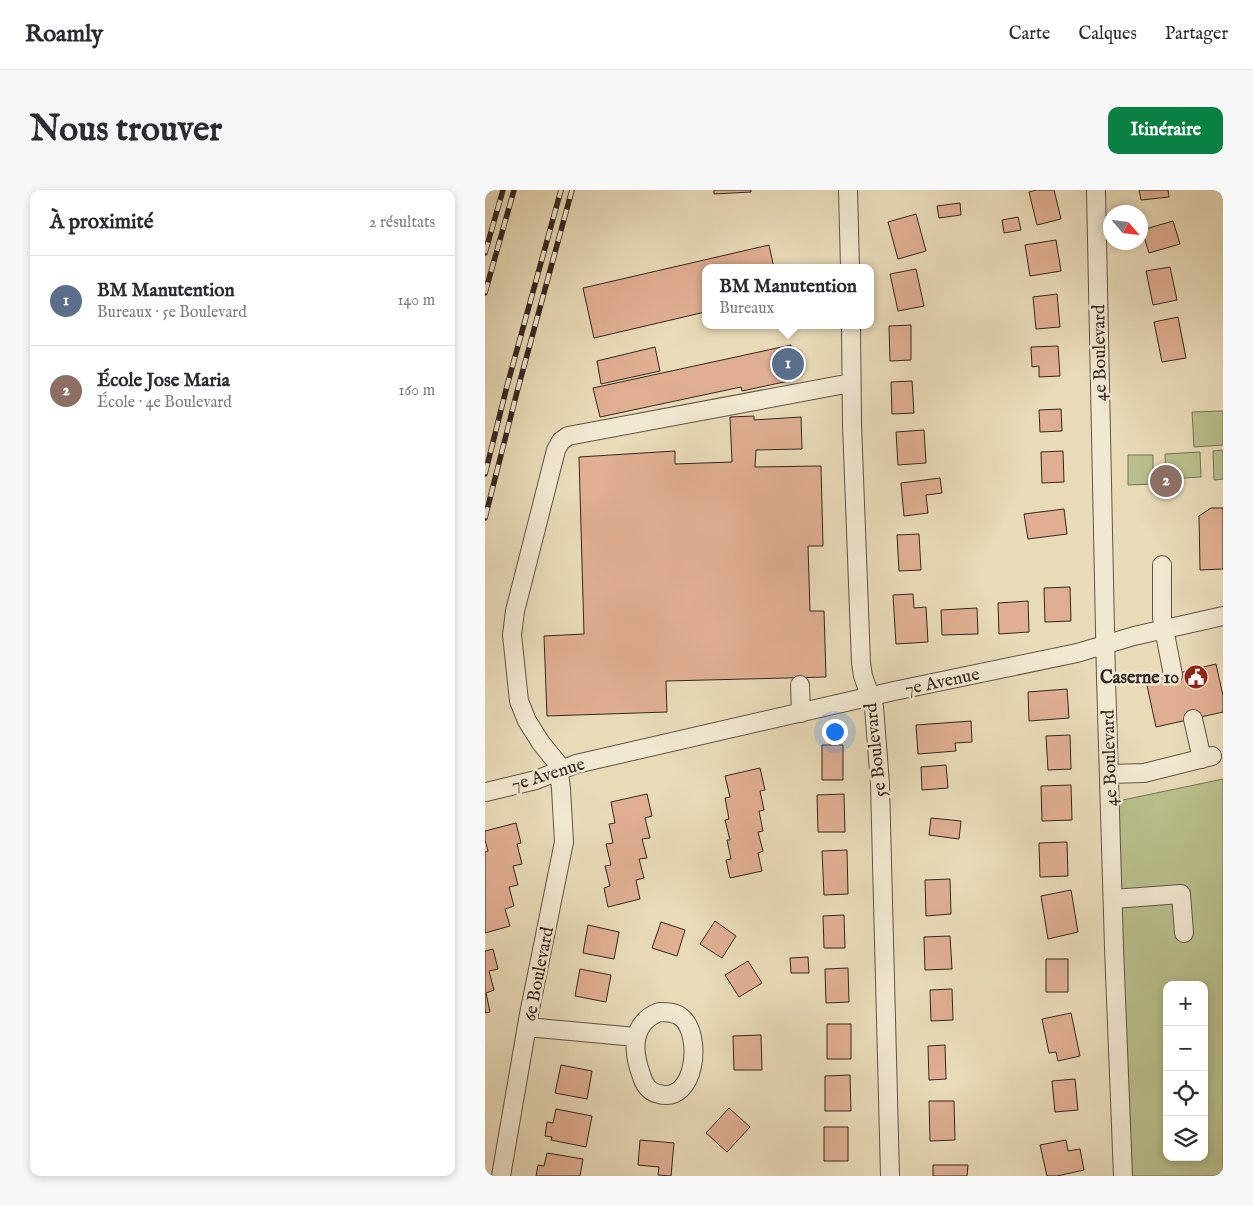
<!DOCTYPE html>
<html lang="fr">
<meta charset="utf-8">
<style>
:root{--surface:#fff;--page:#f7f7f7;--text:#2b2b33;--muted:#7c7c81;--line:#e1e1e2;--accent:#0b8043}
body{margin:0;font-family:"IM FELL English",serif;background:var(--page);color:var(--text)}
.controls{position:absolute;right:15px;bottom:15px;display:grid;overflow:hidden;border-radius:10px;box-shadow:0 2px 8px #0003}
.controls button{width:45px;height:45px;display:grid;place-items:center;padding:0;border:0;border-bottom:1px solid var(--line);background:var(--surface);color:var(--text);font:25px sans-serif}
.compass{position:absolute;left:618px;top:15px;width:45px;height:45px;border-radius:50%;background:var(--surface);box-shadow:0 2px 8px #0003;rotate:118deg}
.you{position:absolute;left:349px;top:541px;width:18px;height:18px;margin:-12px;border:4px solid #fff;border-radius:50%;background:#1a73e8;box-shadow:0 0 0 8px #1a73e833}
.badge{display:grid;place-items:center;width:32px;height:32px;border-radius:50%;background:var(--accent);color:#fff;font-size:16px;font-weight:700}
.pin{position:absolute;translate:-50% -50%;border:2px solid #fff;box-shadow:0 1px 5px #0006}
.popup{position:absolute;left:217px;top:74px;width:172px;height:65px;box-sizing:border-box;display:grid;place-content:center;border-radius:10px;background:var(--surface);filter:drop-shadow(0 1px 4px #0005);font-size:16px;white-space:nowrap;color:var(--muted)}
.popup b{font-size:19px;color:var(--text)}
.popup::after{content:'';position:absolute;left:50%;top:100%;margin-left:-10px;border:10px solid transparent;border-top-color:var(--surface)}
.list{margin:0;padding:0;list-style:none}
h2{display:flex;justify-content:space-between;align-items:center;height:65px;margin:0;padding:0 20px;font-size:21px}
h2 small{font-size:16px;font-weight:400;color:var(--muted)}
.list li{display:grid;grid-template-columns:32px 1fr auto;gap:15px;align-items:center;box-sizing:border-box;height:90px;padding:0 20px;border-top:1px solid var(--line)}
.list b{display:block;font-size:19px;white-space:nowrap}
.list p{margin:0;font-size:16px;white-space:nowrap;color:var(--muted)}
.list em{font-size:16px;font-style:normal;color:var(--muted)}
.icon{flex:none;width:28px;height:28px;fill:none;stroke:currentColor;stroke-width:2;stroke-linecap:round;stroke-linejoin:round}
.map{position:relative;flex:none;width:738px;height:986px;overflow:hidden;border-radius:10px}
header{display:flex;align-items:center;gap:30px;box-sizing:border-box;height:70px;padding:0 25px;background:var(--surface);border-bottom:1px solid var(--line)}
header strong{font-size:24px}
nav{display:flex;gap:28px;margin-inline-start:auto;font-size:18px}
.intro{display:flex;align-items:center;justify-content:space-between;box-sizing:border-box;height:120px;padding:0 30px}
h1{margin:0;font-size:35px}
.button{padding:12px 22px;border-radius:10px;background:var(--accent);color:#fff;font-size:18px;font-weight:700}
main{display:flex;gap:30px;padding:0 30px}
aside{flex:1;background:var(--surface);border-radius:10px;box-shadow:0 2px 8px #0003}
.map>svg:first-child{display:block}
</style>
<header>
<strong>Roamly</strong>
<nav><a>Carte</a><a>Calques</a><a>Partager</a></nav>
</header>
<div class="intro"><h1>Nous trouver</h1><a class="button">Itinéraire</a></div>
<main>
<aside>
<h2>À proximité<small>2 résultats</small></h2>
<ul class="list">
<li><span class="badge" style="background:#5c6f8a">1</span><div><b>BM Manutention</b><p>Bureaux · 5e Boulevard</p></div><em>140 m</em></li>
<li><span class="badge" style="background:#8d6e63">2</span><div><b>École Jose Maria</b><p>École · 4e Boulevard</p></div><em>160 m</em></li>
</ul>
</aside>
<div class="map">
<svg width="738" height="986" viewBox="0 0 738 986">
<rect width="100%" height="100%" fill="#e9dbb8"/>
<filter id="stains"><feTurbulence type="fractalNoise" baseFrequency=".004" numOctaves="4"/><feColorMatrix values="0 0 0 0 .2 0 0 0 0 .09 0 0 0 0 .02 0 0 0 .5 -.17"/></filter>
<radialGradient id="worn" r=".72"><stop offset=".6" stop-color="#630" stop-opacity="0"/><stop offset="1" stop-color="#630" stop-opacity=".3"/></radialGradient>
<path fill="#b9c08d" stroke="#767458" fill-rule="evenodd" d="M738,221V255L709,257L707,222Z
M738,260V289L729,290L728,261Z
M715,262L716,287L681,289L680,264Z
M643,265H668V294L643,295Z
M738,589V986H645L633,611ZM682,795H719V967H682Z"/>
<path fill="#e0af92" stroke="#342723" d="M229,0H266V2L229,4Z
M551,0H569L576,29L552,35L544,2Z
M654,0H683L684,7L656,10Z
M475,13L476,25L454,28L452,16Z
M431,24L441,61L413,69L403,32Z
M533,27L536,40L519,43L517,30Z
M688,31L695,54L664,63L657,40Z
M571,50L576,81L545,86L540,55Z
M284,55L289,78H220V122L109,148L98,98Z
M685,77L692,110L668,115L661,81Z
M431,79L439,116L413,121L405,84Z
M572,104L575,137L551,139L548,107Z
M693,127L701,168L677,172L669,132Z
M426,135V170L405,171L404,136Z
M306,155L313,189L257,201L256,197L115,227L108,198Z
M573,156L575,186L554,187V176L547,177L546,157Z
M170,157L175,181L116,194L112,171Z
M427,191L429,223L407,224L406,192Z
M576,219L577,241L555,242L554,220Z
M269,226V230L316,227L317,259L271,260L270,277L336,276L338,356H323L325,421H339L341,487L181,491L182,522L62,526L59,446L99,444L94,267L190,261V274L247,272L245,227Z
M439,240L441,273L413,275L411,242Z
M578,261L579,292L557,293L556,262Z
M455,288L457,303L441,305L443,323L419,326L416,293Z
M726,318H738V379L715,380L714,326Z
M579,319L582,344L543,349L539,324Z
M434,344L436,380L414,381L412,345Z
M585,397L586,431L560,432L559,398Z
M428,404L429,418L441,417L443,452L411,454L408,405Z
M543,411L544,442L514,444L513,413Z
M492,418L493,444L457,445L456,420Z
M731,474L738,506V522L671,537L661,491Z
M582,499L584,528L544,531L543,502Z
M486,531L487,552L470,553L471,561L433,564L431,535Z
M585,545L586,579L563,580L561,546Z
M337,555H358V590H337Z
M461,575L463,598L437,600L436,577Z
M275,578L280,600L275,601L279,620L274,621L278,641L273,642L278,661L273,663L277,681L245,688L241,670L246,669L242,650H245L240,630L244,629L240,608L245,607L240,586Z
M586,595L587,630L557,631L556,596Z
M162,604L167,626L160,628L165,648L157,649L162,668L154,669L159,688L151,690L155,709L123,717L119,698L125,696L120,676L126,675L121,654L128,653L124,634L130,633L126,612Z
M359,604L360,642H333L332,605Z
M446,628L476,631L474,649L444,645Z
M31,633L36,653L32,654L37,674L28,676L33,695L24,697L29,716L20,719L25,736L0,743V662L3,661L0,650V641Z
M582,652L583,686L555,687L554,653Z
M362,660L363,704L339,705L337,661Z
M465,689L466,724L441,726L440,690Z
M586,700L593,742L563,749L556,706Z
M359,725L360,758H339L338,726Z
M230,731L251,746L237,768L215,754Z
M176,732L200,740L192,766L167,758Z
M103,735L134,742L129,769L98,763Z
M465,746L467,779L440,780L439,747Z
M8,759L13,779L4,781L9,800L1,803L5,822L0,823V761Z
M323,767L324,783H306L305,768Z
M561,769H583V802H561Z
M263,771L277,793L254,807L240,785Z
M363,778L364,812L341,813L340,779Z
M95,779L126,785L121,812L90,806Z
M467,799L468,830L446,831L445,800Z
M586,823L595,866L573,871L571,862L564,863L557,829Z
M342,834H366V869H342Z
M276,845L277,880H249L248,846Z
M460,855L461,889L444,890L443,856Z
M76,875L107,881L102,909L70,903Z
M365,885L366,921H340V886Z
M590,889L593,920L570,922L567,891Z
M444,911H469L470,950L445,951Z
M244,918L265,937L242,962L221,943Z
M71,919L107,926L101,957L66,950L67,947L60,946L62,932L68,933Z
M339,937H363V971H339Z
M155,950L189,953L186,986L173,985L174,977L153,975Z
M581,950L583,961L595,959L599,980L572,986H562L555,955Z
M62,963L98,969L95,986H51L53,975L59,976Z
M448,975H483L482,986H448Z"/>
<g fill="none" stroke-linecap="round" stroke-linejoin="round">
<defs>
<path id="minor" d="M363,0L365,78
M611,0L621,488L629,758L638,986
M366,135L367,234L376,473L378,486L389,517L395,594L405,986
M677,375V428L688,485
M315,495L316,523
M708,529L717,569
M624,584L659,583L727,566
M1,602L51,590L91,574L409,501L592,463L649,446L738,426
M628,709L696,704L699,743
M174,822C182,822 190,822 196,827C218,844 211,914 174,904C164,902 160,896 157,887C147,861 146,833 174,822Z
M42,837L151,847
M16,986L44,824L79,652L76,599L73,574L56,553L42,531L34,511L27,445L30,421L71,260L76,251L83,246L366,193"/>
</defs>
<use href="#minor" stroke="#615448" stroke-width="20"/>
<use href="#minor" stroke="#f1e8d1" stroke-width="18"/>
<defs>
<path id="rail" d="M0,63L18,0
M0,103L29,0
M0,284L22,196L76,0
M0,328L32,202L87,0"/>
</defs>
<use href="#rail" stroke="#342723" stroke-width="5.5"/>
<use href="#rail" stroke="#f1e8d1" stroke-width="4" stroke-dasharray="11" stroke-linecap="butt"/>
</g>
<defs>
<symbol id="civic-disc" viewBox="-11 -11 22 22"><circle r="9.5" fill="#8f2418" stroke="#f1e8d1"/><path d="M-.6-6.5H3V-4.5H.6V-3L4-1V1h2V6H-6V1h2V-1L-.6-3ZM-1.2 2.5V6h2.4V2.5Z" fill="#fff"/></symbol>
</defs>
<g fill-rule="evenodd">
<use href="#civic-disc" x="697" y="473" width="28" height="28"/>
</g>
<g text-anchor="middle" stroke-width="5" stroke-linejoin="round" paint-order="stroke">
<g font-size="18" fill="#342723" stroke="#f1e8d1">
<text transform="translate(614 163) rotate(-91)" y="6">4e Boulevard</text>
<text transform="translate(457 491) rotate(-12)" y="6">7e Avenue</text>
<text transform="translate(390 560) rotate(-96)" y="6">5e Boulevard</text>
<text transform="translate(624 568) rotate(-92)" y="6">4e Boulevard</text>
<text transform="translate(63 584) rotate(-17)" y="6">7e Avenue</text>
<text transform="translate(53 784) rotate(-79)" y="6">6e Boulevard</text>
</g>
<g font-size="18" font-weight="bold" fill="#342723" stroke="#f1e8d1" text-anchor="end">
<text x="694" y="493">Caserne 10</text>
</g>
</g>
<rect width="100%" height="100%" filter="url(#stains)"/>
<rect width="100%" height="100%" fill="url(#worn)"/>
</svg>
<div class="controls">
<button>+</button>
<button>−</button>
<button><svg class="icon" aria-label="locate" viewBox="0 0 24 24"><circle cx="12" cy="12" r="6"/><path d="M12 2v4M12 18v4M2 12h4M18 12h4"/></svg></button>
<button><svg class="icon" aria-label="layers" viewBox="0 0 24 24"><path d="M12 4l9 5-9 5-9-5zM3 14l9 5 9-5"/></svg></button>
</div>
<svg class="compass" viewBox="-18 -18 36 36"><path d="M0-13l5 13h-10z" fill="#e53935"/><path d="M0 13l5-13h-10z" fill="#7c7c81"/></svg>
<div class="you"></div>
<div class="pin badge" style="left:303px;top:174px;background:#5c6f8a">1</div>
<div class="popup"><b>BM Manutention</b>Bureaux</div>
<div class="pin badge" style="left:681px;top:291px;background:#8d6e63">2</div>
</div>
</main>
